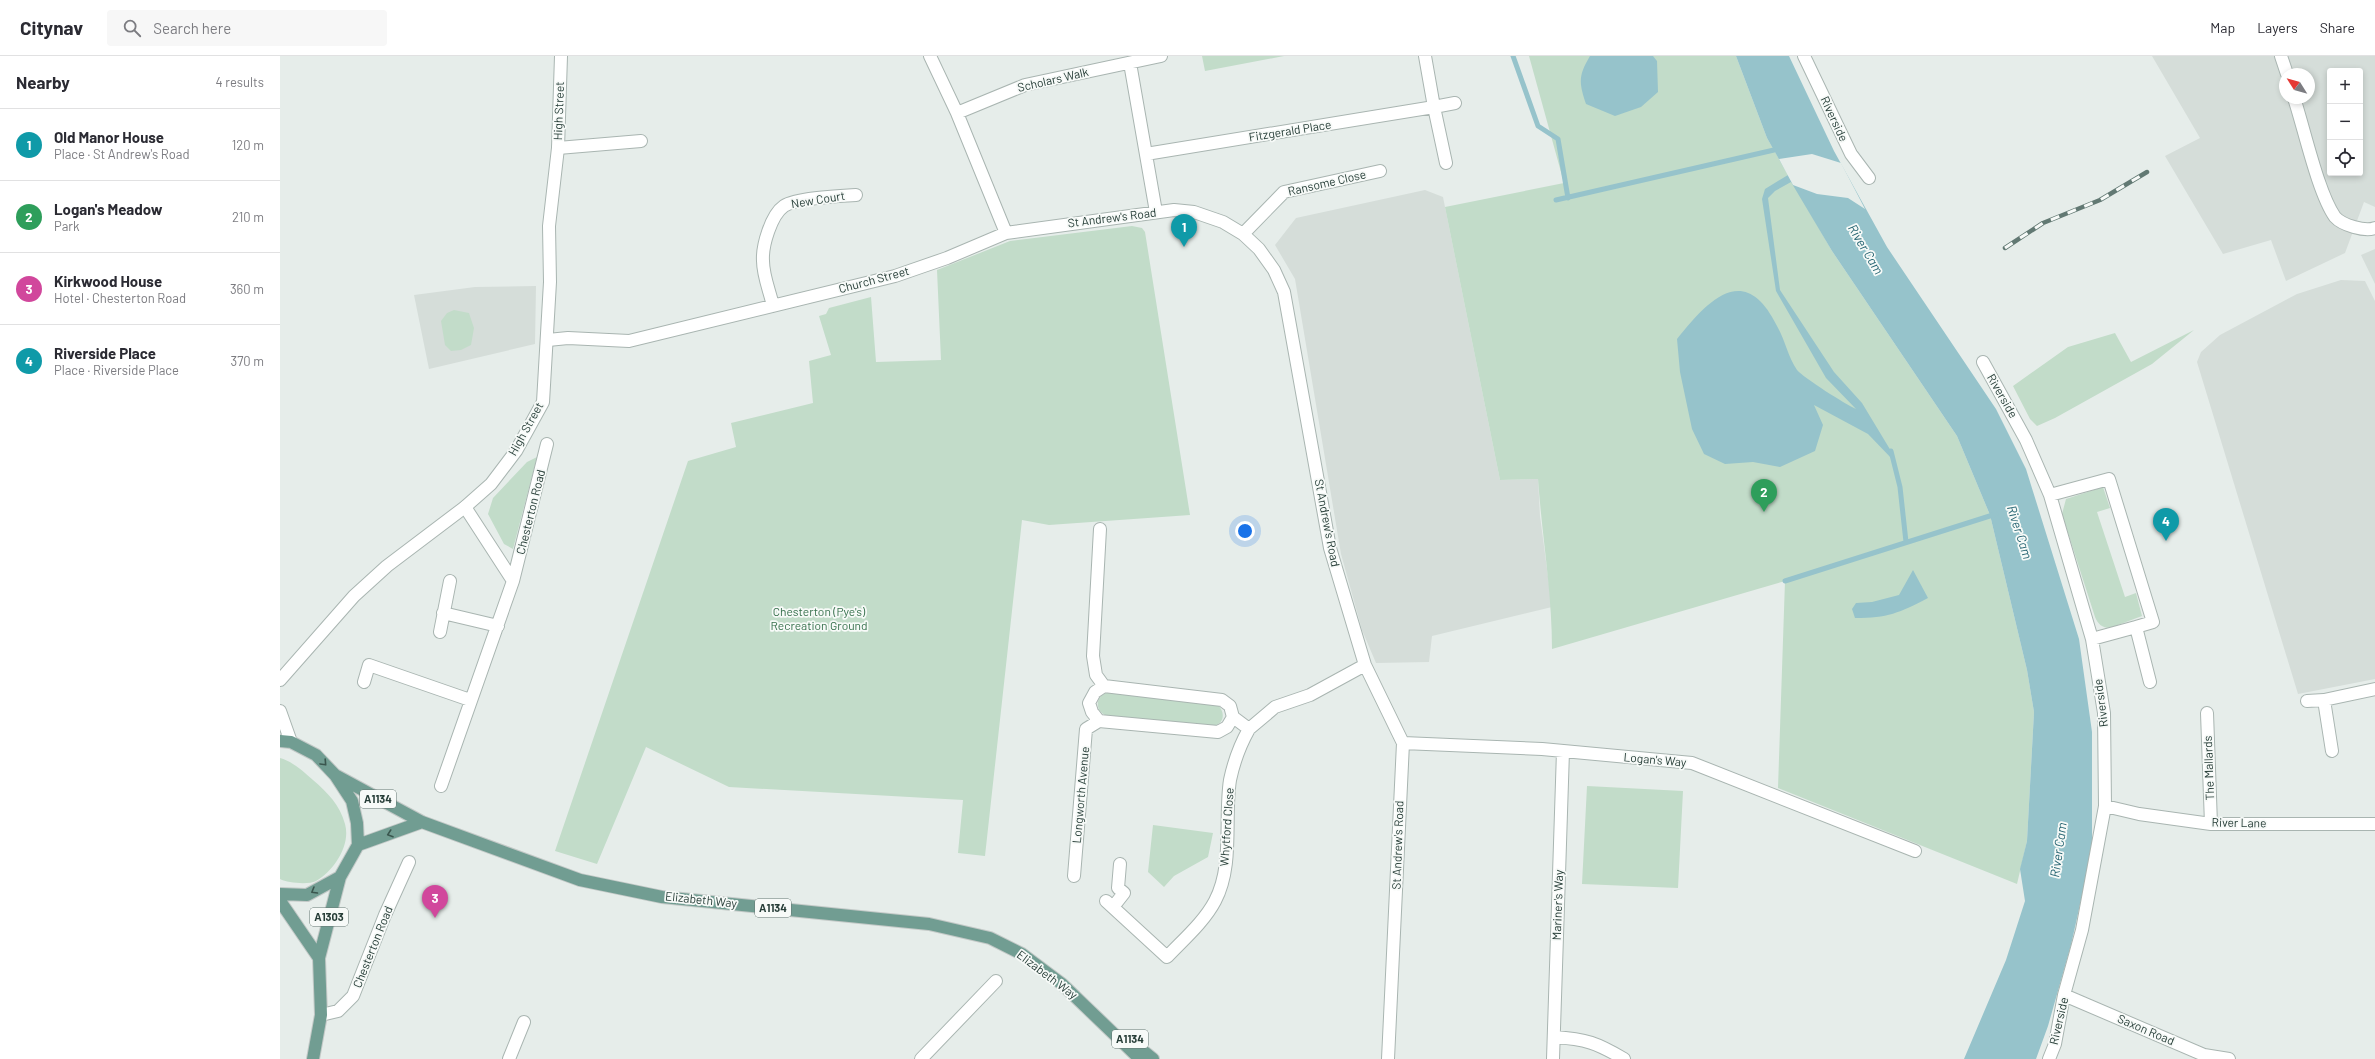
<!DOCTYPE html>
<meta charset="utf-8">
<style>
:root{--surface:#fff;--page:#f7f7f7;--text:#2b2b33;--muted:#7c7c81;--line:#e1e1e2;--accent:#7d574e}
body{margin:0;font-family:Barlow,sans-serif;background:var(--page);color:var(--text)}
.controls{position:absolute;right:12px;top:12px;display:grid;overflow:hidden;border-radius:4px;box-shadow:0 2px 6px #0003}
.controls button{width:36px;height:36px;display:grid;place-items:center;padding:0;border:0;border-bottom:1px solid var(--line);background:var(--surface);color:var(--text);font:20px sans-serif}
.compass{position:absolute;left:1999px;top:12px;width:36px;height:36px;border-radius:50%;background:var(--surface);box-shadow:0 2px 6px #0003;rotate:307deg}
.you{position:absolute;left:965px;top:475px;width:14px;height:14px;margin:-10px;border:3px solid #fff;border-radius:50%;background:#1a73e8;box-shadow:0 0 0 6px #1a73e833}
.badge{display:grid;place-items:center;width:26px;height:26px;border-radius:50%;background:var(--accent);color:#fff;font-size:13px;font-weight:700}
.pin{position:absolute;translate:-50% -33px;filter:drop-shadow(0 1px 2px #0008)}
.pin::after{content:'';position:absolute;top:21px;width:14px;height:12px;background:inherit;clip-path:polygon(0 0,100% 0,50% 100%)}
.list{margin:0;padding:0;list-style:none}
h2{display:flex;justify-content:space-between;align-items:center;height:52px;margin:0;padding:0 16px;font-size:17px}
h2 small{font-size:13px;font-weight:400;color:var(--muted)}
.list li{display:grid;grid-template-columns:26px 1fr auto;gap:12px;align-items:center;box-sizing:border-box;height:72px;padding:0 16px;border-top:1px solid var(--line)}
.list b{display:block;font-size:15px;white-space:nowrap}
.list p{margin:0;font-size:13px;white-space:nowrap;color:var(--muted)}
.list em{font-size:13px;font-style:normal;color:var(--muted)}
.icon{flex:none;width:22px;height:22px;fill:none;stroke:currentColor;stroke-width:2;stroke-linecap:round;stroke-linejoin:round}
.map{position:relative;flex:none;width:2095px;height:1003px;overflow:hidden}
header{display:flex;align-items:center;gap:24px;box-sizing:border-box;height:56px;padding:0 20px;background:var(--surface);border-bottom:1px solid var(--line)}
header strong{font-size:19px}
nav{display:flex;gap:22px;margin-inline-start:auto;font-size:14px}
.search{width:280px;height:36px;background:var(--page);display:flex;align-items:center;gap:10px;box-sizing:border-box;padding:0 14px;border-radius:4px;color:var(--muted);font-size:15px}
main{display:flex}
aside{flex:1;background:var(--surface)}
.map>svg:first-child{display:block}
</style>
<header>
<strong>Citynav</strong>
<div class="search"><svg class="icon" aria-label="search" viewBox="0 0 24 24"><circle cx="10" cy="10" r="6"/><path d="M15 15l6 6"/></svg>Search here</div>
<nav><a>Map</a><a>Layers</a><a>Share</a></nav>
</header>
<main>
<aside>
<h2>Nearby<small>4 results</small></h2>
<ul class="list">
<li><span class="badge" style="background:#0f9aa8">1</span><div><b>Old Manor House</b><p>Place · St Andrew's Road</p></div><em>120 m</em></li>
<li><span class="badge" style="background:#2e9e5b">2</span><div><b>Logan's Meadow</b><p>Park</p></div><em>210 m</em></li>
<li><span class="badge" style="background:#d1479c">3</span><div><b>Kirkwood House</b><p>Hotel · Chesterton Road</p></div><em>360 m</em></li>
<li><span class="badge" style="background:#0f9aa8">4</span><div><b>Riverside Place</b><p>Place · Riverside Place</p></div><em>370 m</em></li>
</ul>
</aside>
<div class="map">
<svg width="2095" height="1003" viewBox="0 0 2095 1003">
<rect width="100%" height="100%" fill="#e6edea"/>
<path fill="#d5ddd9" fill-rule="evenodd" d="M1872,0H2095V151L2084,146L2065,197L2006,225L1991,184L1943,198L1885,100L1920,82ZM2050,15H2080V117H2050ZM2005,18H2029V42H2005Z
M1145,134L1163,141L1220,424L1258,423L1260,460L1272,551L1152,580L1149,606L1096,607L1082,574L1061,498L1015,223L995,189L1016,162Z
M2095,193V228L2081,199Z
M2061,224L2085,225L2095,245V623L2018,638L1917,306L1921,296L1940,279L2017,238Z
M256,230L255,288L149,313L134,239L195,231Z"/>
<path fill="#c2dcc9" d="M922,0H1004L925,15Z
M1249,0H1456L1487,82L1552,195L1677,380L1710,459L1747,614L1754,656L1747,785L1737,828L1498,732L1505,525L1272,593C1272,536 1262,480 1258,423L1220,424L1165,151L1284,127Z
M852,170L862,172L865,176L910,459L769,469L742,464L705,800L678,797L683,744L449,731L366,691L317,808L275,795L408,405L456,391L451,367L533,347L529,305L551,299L539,260L546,258L549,252L591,241L596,306L661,304L657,214L730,185Z
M174,254L189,257L194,272L191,289L181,294L171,295L165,289L161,265L167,257Z
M1914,274L1872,308L1775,362L1757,370L1750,363L1733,330L1788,291L1835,277L1851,306Z
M257,401L233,493L224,488L208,458L213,442L247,406Z
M1823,431L1830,452L1817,456L1845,541L1856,537L1862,560L1830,572C1822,572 1818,568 1815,561L1782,458L1786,443Z
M828,636L938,649C946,657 944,669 932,670L825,659C814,653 816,640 828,636Z
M0,702C12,705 24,716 33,724C48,737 60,749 65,768C71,789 54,815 36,825C28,829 8,827 0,823Z
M1307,730L1403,735L1398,832L1302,828Z
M873,769L933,777L928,801L894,820L884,831L868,816Z"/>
<path fill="#96c3cb" d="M1310,0H1373L1377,5L1378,36L1361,51L1335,60L1306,48C1299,27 1298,20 1310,0Z
M1456,0H1509L1554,95L1607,191L1716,353L1746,413L1799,583L1812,676V787L1807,817L1791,889L1768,970L1756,1003H1684L1726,904L1745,845L1740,813L1747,785L1754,656L1747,614L1710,459L1677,380L1552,195L1511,126L1495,135L1488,142L1500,234L1554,316L1582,347L1611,395L1614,405L1588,378L1534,349L1543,369L1535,395L1500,411L1473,406L1445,408L1424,398L1412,373L1400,316L1397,283C1429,243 1465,205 1497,270C1505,284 1508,301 1517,314C1524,322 1565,348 1576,353L1546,322L1496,235L1482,143L1485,133L1508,119L1487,82Z
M1633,514L1648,542C1619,557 1608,562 1575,562L1572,553L1576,547L1592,546L1619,539Z"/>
<path fill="#e6edea" d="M1532,98L1561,107L1585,153L1568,142L1537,138L1513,129L1499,103Z"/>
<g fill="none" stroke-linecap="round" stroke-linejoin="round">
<path stroke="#96c3cb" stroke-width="5" d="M1233,0L1258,70L1278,83L1288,142
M1276,144L1494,94
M1611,395L1620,431L1626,486
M1505,525L1716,458"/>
<defs>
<path id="minor" d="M650,0L677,57L726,177
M1145,0L1154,51L1175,47
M1524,0L1571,98L1589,122
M2001,0L2007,18
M850,7L876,156
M2014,42C2024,72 2038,137 2055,161C2062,169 2085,176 2095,172
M677,57L745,29L881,0
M278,92L361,85
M866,98L1154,51L1166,107
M963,178L1004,136L1100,115
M493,250C490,236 483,220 483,205C482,190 491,159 504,150C516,142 560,140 576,139
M268,284L288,282L349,285L615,220L667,202L726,177L894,154L914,156L943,166L963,178L979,193L994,214L1004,236L1050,492L1085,609L1123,687L1108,1003
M1703,306L1746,384L1770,439L1812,583L1824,657L1825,750L1802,874L1784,939L1775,988L1769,1003
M1770,439L1829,423L1873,566L1856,571L1870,626
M185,451L233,525
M163,557L218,570
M160,576L170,525
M1812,583L1856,571
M84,626L89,609L190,644
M824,630L942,644L950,650L953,661L969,673L995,651L1030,639L1085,609
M2027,645L2044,644
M1927,657L1931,768
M819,665L938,676L947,671L953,661
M1123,687L1262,693L1412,707L1635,795
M2052,695L2044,644L2095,633
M161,730L233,525L267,388
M1825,750L1859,758L1931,768H2095
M794,820L806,673L819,665L812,656L809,647L815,636L824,630L816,619L813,600L820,473
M826,845L887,901C903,884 924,866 935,845C954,809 944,763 950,724C954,705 960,689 969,673
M833,851L844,837L838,832L840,808
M1784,939L1924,999L1949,1003
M41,959L58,955L73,940L105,859L129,806
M1274,981C1306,983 1317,987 1344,1003
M229,1003L244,966
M641,1003L716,925
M1273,1003L1283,695"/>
<path id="tertiary" d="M0,624L74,540L107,510L185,451L211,428L236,395L263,346L270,226L269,170L278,92L281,0
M0,655L11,686"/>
<path id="primary" d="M0,685L11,686L36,699L55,719L72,745L77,767L78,789L60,821L27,839L0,838
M55,719L142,766L300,824L382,841L649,868L710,882L742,898L782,928L860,1003
M78,789L142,766
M0,845L39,902
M847,982L873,1003
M33,1003L41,959L39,902L60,821"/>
</defs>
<use href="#minor" stroke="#a9b5b1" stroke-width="14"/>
<use href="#tertiary" stroke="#a9b5b1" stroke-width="14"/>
<use href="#primary" stroke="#c3c9c7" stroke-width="14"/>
<use href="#minor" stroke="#fff" stroke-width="12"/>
<use href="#tertiary" stroke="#fff" stroke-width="12"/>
<use href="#primary" stroke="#719d92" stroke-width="12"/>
<defs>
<path id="rail" d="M1725,192L1763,167L1820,144L1867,116"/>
</defs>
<use href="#rail" stroke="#627973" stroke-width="4.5"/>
<use href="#rail" stroke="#f7faf8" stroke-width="3" stroke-dasharray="9" stroke-linecap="butt"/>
</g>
<defs><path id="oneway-chevron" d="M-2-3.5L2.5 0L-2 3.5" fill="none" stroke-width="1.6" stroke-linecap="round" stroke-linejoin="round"/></defs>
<g stroke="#3a564e">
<use href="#oneway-chevron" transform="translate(44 707) rotate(47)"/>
<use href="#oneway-chevron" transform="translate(110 778) rotate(161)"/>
<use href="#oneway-chevron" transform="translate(34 835) rotate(150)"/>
</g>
<g text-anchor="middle" stroke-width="3.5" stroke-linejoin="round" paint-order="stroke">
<g fill="#f7faf8" stroke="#657672" stroke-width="1">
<rect x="80" y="734" width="36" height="18" rx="3"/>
<rect x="475" y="843" width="36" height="18" rx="3"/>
<rect x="30" y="852" width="38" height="18" rx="3"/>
<rect x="832" y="974" width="36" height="18" rx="3"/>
</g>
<g font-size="11" font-weight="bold" fill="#273e38">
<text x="98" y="747">A1134</text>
<text x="493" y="856">A1134</text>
<text x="49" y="865">A1303</text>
<text x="850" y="987">A1134</text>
</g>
<g font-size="12" fill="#273e38" stroke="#f7faf8">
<text transform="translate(773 24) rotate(-13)" y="4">Scholars Walk</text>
<text transform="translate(279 55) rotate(-88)" y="4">High Street</text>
<text transform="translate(1554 63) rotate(65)" y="4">Riverside</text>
<text transform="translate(1010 75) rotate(-9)" y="4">Fitzgerald Place</text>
<text transform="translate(1047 127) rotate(-13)" y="4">Ransome Close</text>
<text transform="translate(538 144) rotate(-9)" y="4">New Court</text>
<text transform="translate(832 162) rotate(-7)" y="4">St Andrew's Road</text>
<text transform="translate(594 224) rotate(-15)" y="4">Church Street</text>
<text transform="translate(1722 340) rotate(60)" y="4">Riverside</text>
<text transform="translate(246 373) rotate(-61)" y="4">High Street</text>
<text transform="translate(251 456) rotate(-76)" y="4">Chesterton Road</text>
<text transform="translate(1047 467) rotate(79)" y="4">St Andrew's Road</text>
<text transform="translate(1821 647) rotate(-97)" y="4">Riverside</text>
<text transform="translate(1375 704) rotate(5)" y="4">Logan's Way</text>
<text transform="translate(1929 712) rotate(-92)" y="4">The Mallards</text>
<text transform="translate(801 739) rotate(-85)" y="4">Longworth Avenue</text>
<text transform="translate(1959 767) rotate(1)" y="4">River Lane</text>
<text transform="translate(947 771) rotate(-86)" y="4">Whytford Close</text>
<text transform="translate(1118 789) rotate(-88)" y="4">St Andrew's Road</text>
<text transform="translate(421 844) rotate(6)" y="4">Elizabeth Way</text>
<text transform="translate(1278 849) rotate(-88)" y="4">Mariner's Way</text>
<text transform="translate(93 891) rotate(-68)" y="4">Chesterton Road</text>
<text transform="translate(767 919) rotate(37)" y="4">Elizabeth Way</text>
<text transform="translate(1779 965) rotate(-77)" y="4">Riverside</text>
<text transform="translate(1866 974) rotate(23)" y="4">Saxon Road</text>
</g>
<g font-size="12" fill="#36704c" stroke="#f7faf8">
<text x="539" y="560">Chesterton (Pye's)<tspan x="539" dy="14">Recreation Ground</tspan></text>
</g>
<g font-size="13" font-style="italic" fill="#286673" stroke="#f7faf8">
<text transform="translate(1586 193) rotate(59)" y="5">River Cam</text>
<text transform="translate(1740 476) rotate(72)" y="5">River Cam</text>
<text transform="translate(1778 794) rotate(-82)" y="5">River Cam</text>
</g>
</g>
</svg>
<div class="controls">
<button>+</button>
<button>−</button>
<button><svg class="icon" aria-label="locate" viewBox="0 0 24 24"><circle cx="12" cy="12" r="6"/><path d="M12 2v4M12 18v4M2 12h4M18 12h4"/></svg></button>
</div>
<svg class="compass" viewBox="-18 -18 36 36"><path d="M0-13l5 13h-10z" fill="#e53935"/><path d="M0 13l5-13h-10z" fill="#7c7c81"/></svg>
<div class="you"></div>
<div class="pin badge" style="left:904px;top:191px;background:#0f9aa8">1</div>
<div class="pin badge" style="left:1484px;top:456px;background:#2e9e5b">2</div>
<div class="pin badge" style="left:155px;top:862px;background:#d1479c">3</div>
<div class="pin badge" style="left:1886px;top:485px;background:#0f9aa8">4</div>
</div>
</main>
